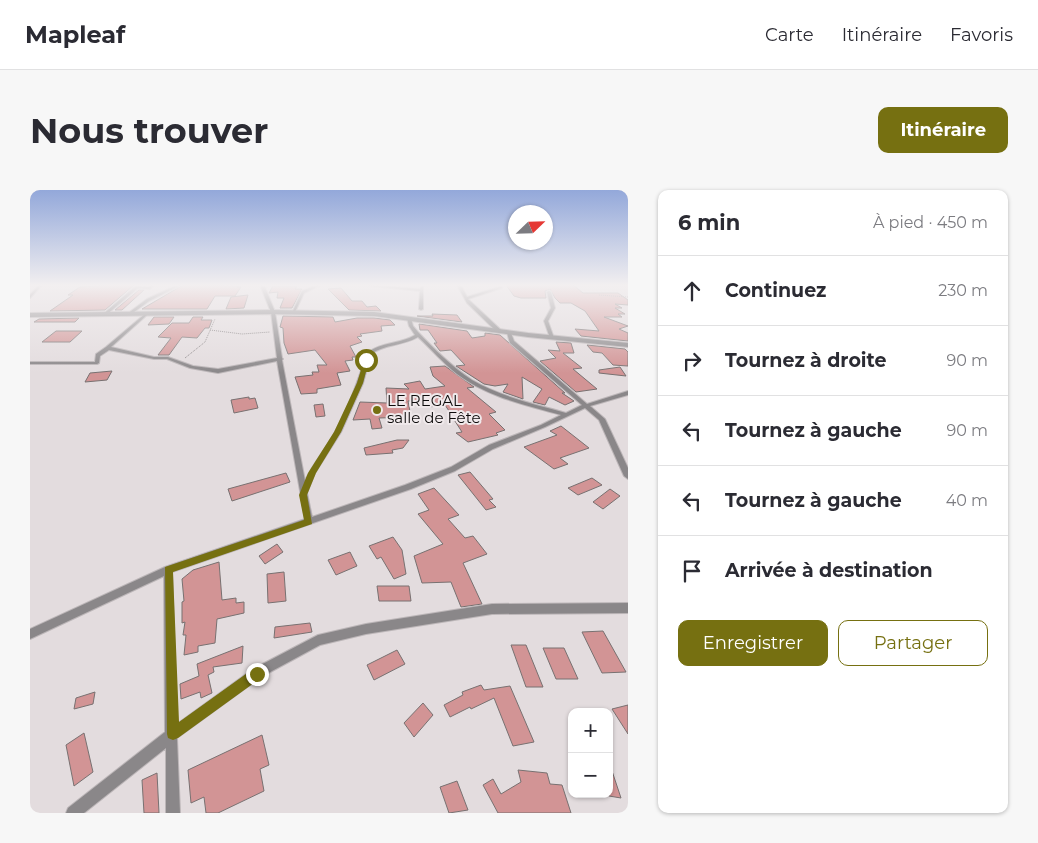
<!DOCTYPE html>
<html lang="fr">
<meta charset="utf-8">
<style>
:root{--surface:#fff;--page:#f7f7f7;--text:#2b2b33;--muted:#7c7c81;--line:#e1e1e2;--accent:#767011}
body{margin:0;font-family:Montserrat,sans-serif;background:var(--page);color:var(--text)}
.controls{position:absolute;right:15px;bottom:15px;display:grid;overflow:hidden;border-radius:10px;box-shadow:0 1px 4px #0004}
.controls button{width:45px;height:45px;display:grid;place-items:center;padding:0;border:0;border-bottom:1px solid var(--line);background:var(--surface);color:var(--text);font:25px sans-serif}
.compass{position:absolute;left:478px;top:15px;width:45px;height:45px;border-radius:50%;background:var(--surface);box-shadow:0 1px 4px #0004;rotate:67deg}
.stop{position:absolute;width:15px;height:15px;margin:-11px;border:4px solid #767011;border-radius:50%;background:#fff}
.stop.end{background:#767011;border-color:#fff;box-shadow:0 1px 5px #0008}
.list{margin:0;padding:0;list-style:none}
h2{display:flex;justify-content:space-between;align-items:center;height:65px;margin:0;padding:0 20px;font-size:21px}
h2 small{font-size:16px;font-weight:400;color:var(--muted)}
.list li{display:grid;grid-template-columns:32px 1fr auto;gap:15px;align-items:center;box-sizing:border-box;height:70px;padding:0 20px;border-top:1px solid var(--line)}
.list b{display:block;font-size:19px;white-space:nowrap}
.list em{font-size:16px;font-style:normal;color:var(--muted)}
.actions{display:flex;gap:10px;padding:15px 20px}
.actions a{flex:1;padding:11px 0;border:1px solid var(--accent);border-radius:10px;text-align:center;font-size:18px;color:var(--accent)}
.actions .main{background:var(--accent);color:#fff}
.icon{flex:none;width:28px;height:28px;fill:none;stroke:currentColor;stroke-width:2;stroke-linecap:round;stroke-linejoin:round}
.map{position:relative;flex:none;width:598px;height:623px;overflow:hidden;border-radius:10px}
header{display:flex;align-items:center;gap:30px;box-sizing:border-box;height:70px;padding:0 25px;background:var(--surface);border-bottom:1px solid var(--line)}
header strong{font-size:24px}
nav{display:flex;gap:28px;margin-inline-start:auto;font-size:18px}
.intro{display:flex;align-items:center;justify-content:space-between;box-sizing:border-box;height:120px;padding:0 30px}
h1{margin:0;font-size:35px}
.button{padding:12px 22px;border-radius:10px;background:var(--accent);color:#fff;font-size:18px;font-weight:700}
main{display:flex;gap:30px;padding:0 30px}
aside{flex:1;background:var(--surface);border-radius:10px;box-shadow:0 1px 4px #0004}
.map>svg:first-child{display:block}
</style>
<header>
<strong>Mapleaf</strong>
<nav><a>Carte</a><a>Itinéraire</a><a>Favoris</a></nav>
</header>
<div class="intro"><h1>Nous trouver</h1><a class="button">Itinéraire</a></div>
<main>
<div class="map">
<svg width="598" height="623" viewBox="0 0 598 623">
<rect width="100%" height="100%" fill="#e3dcde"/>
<path fill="#d29495" stroke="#787171" d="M78,95H104L75,120L20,121L43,105H38L50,97Z
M153,95L209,96L207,97H211L205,106H185L177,119H112Z
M476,95H543L553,103H588L598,110V115L585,114L592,118H585L595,124H588L592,127H574L598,136L589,139L598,143V151L551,146L545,139L569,141L555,121L541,113H530L525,108L520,99L515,101L516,108H491L484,106Z
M243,96H267L265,99H272L262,118H250L254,108H247L248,102L239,103Z
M311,98L322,111H332L337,117L346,116L351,121L319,120L298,99Z
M109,100H114L92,120H85Z
M218,105L214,118L196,119L201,107Z
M402,124L427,125L432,132L387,126H403Z
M253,126L303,127L305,132L327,128H344L360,130L365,135L351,136L352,141L330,144L332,146L327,147L332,152L320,156L326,167H322L323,170L315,171L320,181L307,183L311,195L287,199V203L271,204L265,187L283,185L282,182H289L287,175H297L285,160L258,164L254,153L253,138L250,137Z
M124,127H144L139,134L118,135Z
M163,127H173L171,130H182L179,138H175L167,148L152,147L139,165H128L141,148L128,147L142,133H159Z
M49,128L45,132H4L9,129Z
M389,134L437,141L442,148L455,146V143L470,145L535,203H532L544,211L535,215L519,207L515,215L503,212L512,199L492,187L493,209L473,202L478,194L465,196L454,194L426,176L435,175L421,160L410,161L404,153H407L398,140H390Z
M26,141H52L40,152H12Z
M526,152L541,153L544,163H533L552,178L543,179L567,199L546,202L510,171L526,168L518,160L530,161Z
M557,155L595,159L598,162V176L583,175L572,163L563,162Z
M415,176L444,197L437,198L466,222L459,224L475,240L466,243L468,245L438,252L426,243L432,242L423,228L428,226V224H421L415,215L399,217L392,211H378L381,227L349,228L352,238L342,239L340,229L323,230L330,212L357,213L356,198L379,199L374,194L390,191L395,199L415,196L403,186L400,177Z
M590,177L596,186L569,183V180Z
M82,181L77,190L55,192L60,183Z
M219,207V209L225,208L228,218L204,223L201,210Z
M293,214L295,226L286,227L284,215Z
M531,236L559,258L530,268L538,274L524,279L494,257L527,245L520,241Z
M367,250H379L373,258L362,260L363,263L336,265L334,258Z
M440,282L463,309L459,310L466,317L456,320L428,285Z
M256,283L260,292L202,311L198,299Z
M562,288L572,295L548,305L538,298Z
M404,298L429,325L418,329L435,348L443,346L457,364L433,373L452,414L431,417L421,392L392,393L384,366L413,354L388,324L399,320L388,304Z
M580,299L590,306L573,319L563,312Z
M363,347L372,360L376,384L364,389L351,367L347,369L339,356Z
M247,354L253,362L235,374L229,366Z
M320,362L327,376L306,385L298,370Z
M189,372L192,410L206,408V413L214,412V423L187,429L185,453L168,456V462L154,465L156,445H153L155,432L152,433V412L154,411L152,389L163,380Z
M254,382L256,411L238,413L237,384Z
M347,396H379L381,411H349Z
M280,433L282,442L244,448L245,437Z
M573,441L596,482L572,483L552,442Z
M481,455H496L513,497H496Z
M213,456L212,473L183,477L184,482L178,485L182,503L171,508L170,502L151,509L150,494L169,486L167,474Z
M513,458H534L548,489H526Z
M367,460L375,474L344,490L337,475Z
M451,495L454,500L480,496L504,552L483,556L464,508L441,519L440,517L420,527L414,515L433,505L432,502Z
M65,502L63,514L44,519L46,508Z
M393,513L403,525L384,547L374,533Z
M598,515V544L582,519Z
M54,543L63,582L44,596L36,555Z
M232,545L239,575L230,579L234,601L188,623H176L174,607L161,613L158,580Z
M579,578H581L591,608L579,606Z
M488,580L517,583L520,594L532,595L541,623H468L453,595L463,589L471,604L491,592Z
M127,583L129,623H114L112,590Z
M427,591L438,620L419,623L410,597Z"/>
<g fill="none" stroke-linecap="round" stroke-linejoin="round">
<defs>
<path id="minor" d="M9,95H12L0,108V105Z
M121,95H124L120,99L108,98L75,126L72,125L106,96L119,97Z
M147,95H151L119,111L100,125L97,124L117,109Z
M230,95H234L245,122L252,168L253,169L252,170L254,181L275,291C283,273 296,259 305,242C319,217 328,190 337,163C351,152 370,154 385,145L379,136L377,128L379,127L381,128L383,136L388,142C404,159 422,177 442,190C471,207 505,214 536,223L552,215L480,153L477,143L479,142L481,143L484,151L557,214L598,201V205L560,216L575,229L598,278V289L594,286L569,230L555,218L515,237L463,259L425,281L381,299L142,382L147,534L223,479L288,445L336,434L462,414L598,413V423L462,424L336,444L290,455L231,487L147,548L150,623H136V558L54,623H36L38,618L135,542L134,386L0,449V439L135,377L275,329L247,171L188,183L160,178L137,169H124L79,160L70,166L69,173L67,174H0V172H65L66,164L76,157L116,123L118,124L117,125L81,157L124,167H138L163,176L188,179L247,168L241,122ZM388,147C401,159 413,173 427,184C457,207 496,215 531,225L511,235L459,255L421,277L375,295L282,327L277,303L285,283L311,242L333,193L341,164C355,154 373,156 388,147Z
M286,95H291L274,103L265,122L262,123L272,101Z
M330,95H347L390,99L391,96H393V119L391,120L389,119L390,101Z
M427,95H431L437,107L472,96V98L438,109L471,140V142H467L437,113Z
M519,101L521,102L525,118L518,131L524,148L522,149L520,148L514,131L521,118L517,102Z"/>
<path id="tertiary" d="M243,120L344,122L498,143L598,153V157L498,147L344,126L243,124L0,127V123Z"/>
</defs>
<use href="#minor" stroke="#bcb6b8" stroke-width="2"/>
<use href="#tertiary" stroke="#bcb6b8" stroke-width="2"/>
<path stroke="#7c7778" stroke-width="1" stroke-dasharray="1 1" stroke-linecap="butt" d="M569,105L598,107
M180,140L212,144L240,142
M155,168L175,152L185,129"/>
<use href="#minor" fill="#8a8789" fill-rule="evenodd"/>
<use href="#tertiary" fill="#8a8789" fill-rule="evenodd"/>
</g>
<linearGradient id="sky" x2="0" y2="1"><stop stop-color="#93a8da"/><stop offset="0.52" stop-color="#f2eff0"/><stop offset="1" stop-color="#f2eff0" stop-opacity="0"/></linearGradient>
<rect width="598" height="183" fill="url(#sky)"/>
<path fill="#767011" d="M336,168L339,170L333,193L311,242L286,283L277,305L282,334L143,382L149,532L223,479L227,478L232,484L231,488L148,548L143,550L138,548L137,544L135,377L274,330L269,305L278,283L304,242L327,193L334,170Z"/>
<circle fill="#767011" stroke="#f0e9eb" stroke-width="2" cx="347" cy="220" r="5"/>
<g text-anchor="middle" stroke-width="4" stroke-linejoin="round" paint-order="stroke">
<g font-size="15" fill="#0d0b0b" stroke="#f0e9eb" text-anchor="start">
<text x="357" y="216">LE REGAL<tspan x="357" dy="17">salle de Fête</tspan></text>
</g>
</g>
</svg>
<div class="controls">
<button>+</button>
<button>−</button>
</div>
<svg class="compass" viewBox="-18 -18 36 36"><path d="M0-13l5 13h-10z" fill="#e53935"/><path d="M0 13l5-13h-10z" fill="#7c7c81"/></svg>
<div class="stop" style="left:336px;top:170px"></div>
<div class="stop end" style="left:227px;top:484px"></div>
</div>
<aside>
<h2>6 min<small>À pied · 450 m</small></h2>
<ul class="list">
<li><svg class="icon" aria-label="ahead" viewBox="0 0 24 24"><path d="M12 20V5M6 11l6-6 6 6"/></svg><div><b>Continuez</b></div><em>230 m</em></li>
<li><svg class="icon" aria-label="right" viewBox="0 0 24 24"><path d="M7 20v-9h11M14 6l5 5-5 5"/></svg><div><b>Tournez à droite</b></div><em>90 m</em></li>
<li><svg class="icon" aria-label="left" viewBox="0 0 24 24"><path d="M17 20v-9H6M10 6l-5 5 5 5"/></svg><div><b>Tournez à gauche</b></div><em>90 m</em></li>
<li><svg class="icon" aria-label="left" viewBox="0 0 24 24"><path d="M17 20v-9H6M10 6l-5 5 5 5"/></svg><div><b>Tournez à gauche</b></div><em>40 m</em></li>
<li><svg class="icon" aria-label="arrive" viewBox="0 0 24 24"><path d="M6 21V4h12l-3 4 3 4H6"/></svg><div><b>Arrivée à destination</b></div></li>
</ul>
<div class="actions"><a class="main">Enregistrer</a><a>Partager</a></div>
</aside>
</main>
